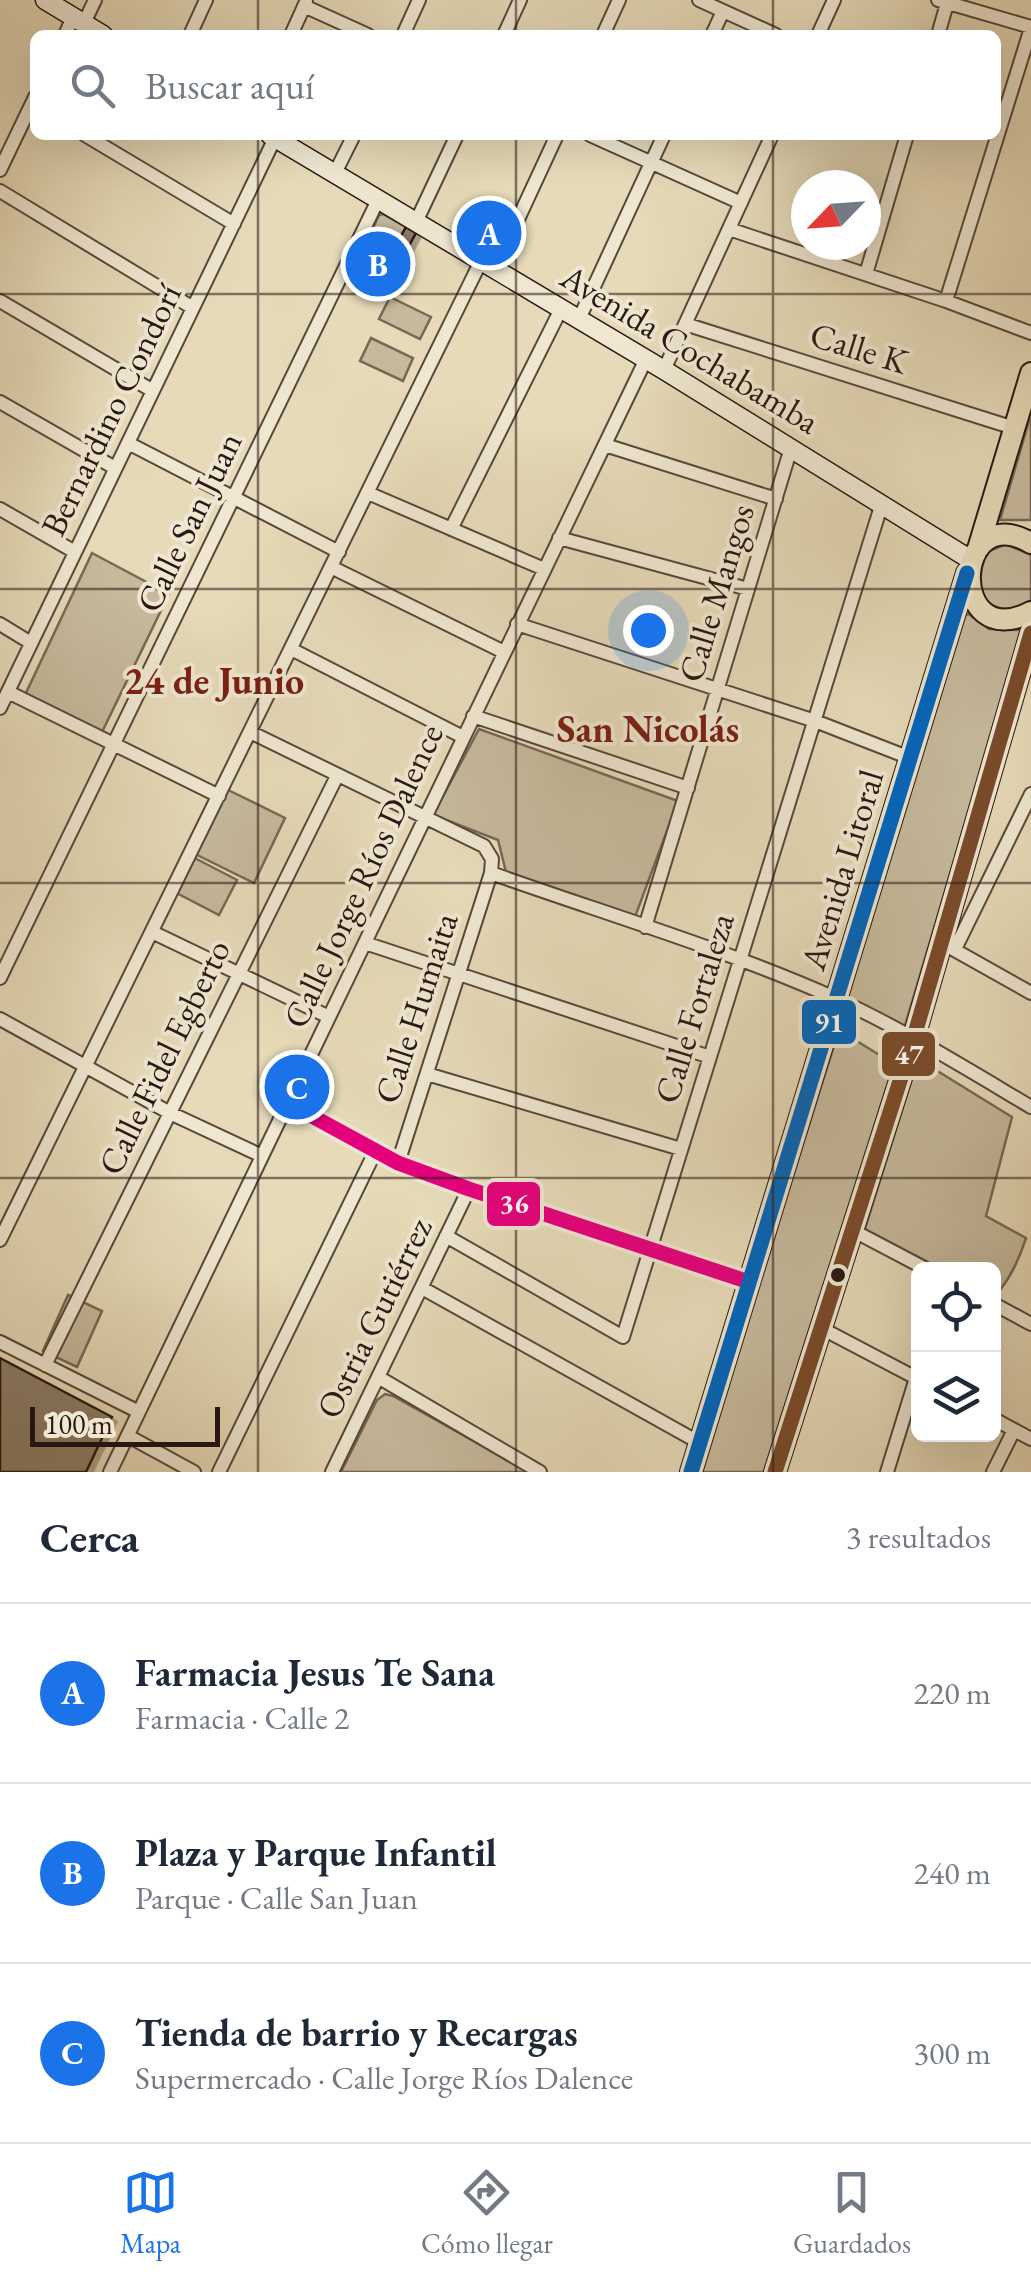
<!DOCTYPE html>
<html lang="es">
<meta charset="utf-8">
<style>
:root{--surface:#fff;--page:#f6f6f7;--text:#1f2937;--muted:#747a83;--line:#e0e1e3;--accent:#1a73e8}
body{margin:0;font-family:"EB Garamond",serif;background:var(--page);color:var(--text)}
.controls{position:absolute;right:30px;bottom:30px;display:grid;overflow:hidden;border-radius:15px;box-shadow:0 10px 40px #0002}
.controls button{width:90px;height:90px;display:grid;place-items:center;padding:0;border:0;border-bottom:2px solid var(--line);background:var(--surface);color:var(--text);font:50px sans-serif}
.compass{position:absolute;left:791px;top:170px;width:90px;height:90px;border-radius:50%;background:var(--surface);box-shadow:0 10px 40px #0002;rotate:245deg}
.scale{position:absolute;left:30px;bottom:25px;width:190px;box-sizing:border-box;padding-left:10px;border:5px solid #291811;border-top:0;font-size:28px;line-height:35px;white-space:nowrap;color:#291811;-webkit-text-stroke:8px #efe7d1;paint-order:stroke}
.you{position:absolute;left:648px;top:630px;width:35px;height:35px;margin:-25px;border:8px solid #fff;border-radius:50%;background:#1a73e8;box-shadow:0 0 0 15px #1a73e833}
.badge{display:grid;place-items:center;width:65px;height:65px;border-radius:50%;background:var(--accent);color:#fff;font-size:32px;font-weight:700}
.pin{position:absolute;translate:-50% -50%;border:5px solid #fff;box-shadow:0 2px 10px #0006}
.list{margin:0;padding:0;list-style:none}
h2{display:flex;justify-content:space-between;align-items:center;height:130px;margin:0;padding:0 40px;font-size:42px}
h2 small{font-size:32px;font-weight:400;color:var(--muted)}
.list li{display:grid;grid-template-columns:65px 1fr auto;gap:30px;align-items:center;box-sizing:border-box;height:180px;padding:0 40px;border-top:2px solid var(--line)}
.list b{display:block;font-size:38px;white-space:nowrap}
.list p{margin:0;font-size:32px;white-space:nowrap;color:var(--muted)}
.list em{font-size:32px;font-style:normal;color:var(--muted)}
.icon{flex:none;width:55px;height:55px;fill:none;stroke:currentColor;stroke-width:2;stroke-linecap:round;stroke-linejoin:round}
.map{position:relative;flex:none;width:1031px;height:1472px;overflow:hidden}
.search{position:absolute;background:var(--surface);box-shadow:0 10px 40px #0002;left:30px;right:30px;top:30px;height:110px;display:flex;align-items:center;gap:25px;box-sizing:border-box;padding:0 35px;border-radius:15px;color:var(--muted);font-size:38px}
.sheet{height:670px;background:var(--surface)}
nav{display:flex;justify-content:space-around;align-items:center;box-sizing:border-box;height:140px;border-top:2px solid var(--line);background:var(--surface);font-size:28px;color:var(--muted)}
nav a{display:grid;justify-items:center;gap:5px}
nav .on{color:var(--accent)}
.map>svg:first-child{display:block}
</style>
<div class="map">
<svg width="1031" height="1472" viewBox="0 0 1031 1472">
<defs>
<filter id="shadow"><feDropShadow dx="4.5" dy="4.5" stdDeviation="0" flood-color="#0004"/></filter>
</defs>
<rect width="100%" height="100%" fill="#e6dab8"/>
<filter id="stains"><feTurbulence type="fractalNoise" baseFrequency=".002" numOctaves="4"/><feColorMatrix values="0 0 0 0 .2 0 0 0 0 .09 0 0 0 0 .02 0 0 0 .5 -.17"/></filter>
<radialGradient id="worn" r=".72"><stop offset=".6" stop-color="#630" stop-opacity="0"/><stop offset="1" stop-color="#630" stop-opacity=".3"/></radialGradient>
<path fill="#c6b99c" stroke="#786856" stroke-width="2.5" d="M383,214L406,227L396,245L406,251L385,294L350,278L379,215Z
M390,297L431,317L420,339L379,319Z
M371,338L413,358L403,381L360,361Z
M1031,414V520H1000Z
M1006,544L1031,555V600C1014,613 999,612 983,599L976,569L987,552Z
M92,553L169,594L102,732L25,695Z
M969,614L989,629L1020,630L1022,633L903,1032L846,997L965,615Z
M479,729L678,801L635,917L506,872L498,840L433,815Z
M218,785L285,818L254,883L187,850Z
M185,853L237,880L219,915L167,888Z
M839,1030L894,1064L765,1472H699Z
M918,1059L1012,1117L986,1216L1026,1238C1019,1260 1010,1280 994,1297V1270L941,1269L865,1229Z
M68,1295L102,1311L77,1367L43,1351Z
M385,1394L393,1396L529,1472H341L377,1400Z"/>
<path fill="#8b7d68" stroke="#291811" stroke-width="2.5" filter="url(#shadow)" d="M406,227L416,233L406,251L396,245Z
M0,1358L112,1417L86,1472H0Z"/>
<g fill="none" stroke-linecap="round" stroke-linejoin="round">
<defs>
<path id="minor" d="M699,0L776,35
M938,0L1031,27
M304,6L368,35
M84,23L95,0
M65,35L73,17
M190,35L206,0
M291,35L306,2
M403,35L419,0
M504,35L520,0
M603,35L619,0
M712,35L723,11
M818,35L834,0
M938,35L948,0
M85,135L234,224
M590,135L741,203
M0,170L35,97
M335,173L354,135
M0,191L193,308
M416,222L457,135
M729,229L946,301L1031,333
M495,269L557,135
M866,274L907,135
M0,301L153,391
M946,301L1031,28
M579,319L664,135
M685,324L1014,428
M664,370L772,135
M0,402L115,468
M128,443L339,552
M605,445L776,499
M368,493L544,569
M0,509L75,552
M451,529L561,309
M559,538L748,589
M331,567L504,652
M0,624L31,643
M517,624L815,721L910,758
M291,649L463,737
M8,692L219,796
M0,708L275,138
M473,716L688,788
M250,732L484,846L492,859L491,873C606,914 725,949 837,999C904,1030 967,1069 1031,1107
M645,927L791,448
M152,932L329,1017
M365,943L710,1057
M951,948L1031,993
M955,949L1031,794
M0,978L378,200
M0,1019L170,1113L262,1156
M427,1074L681,1149
M288,1103L398,1163L469,1189L749,1282
M398,1163L491,873
M852,1230L928,1270
M446,1236L623,1337L882,503
M0,1240L481,261
M422,1288L700,1443
M994,1304L1031,1324
M821,1328L918,1379
M0,1342L139,1412
M45,1365L337,776
M378,1377L540,1472
M994,1419L1031,1439
M128,1436L194,1472
M110,1472L646,359
M219,1472L375,1152
M332,1472L469,1189
M887,1472L916,1378
M993,1472L1014,1430"/>
<path id="secondary" d="M45,0L103,35
M270,135L664,370L971,560"/>
<path id="primary" d="M1031,543C952,497 947,655 1031,612
M978,549L1031,373
M691,1472L967,573
M775,1472L914,1037L1031,633"/>
</defs>
<use href="#minor" stroke="#58483b" stroke-width="16"/>
<use href="#secondary" stroke="#291811" stroke-width="21"/>
<use href="#primary" stroke="#291811" stroke-width="24"/>
<use href="#minor" stroke="#efe7d1" stroke-width="12"/>
<use href="#secondary" stroke="#efe7d1" stroke-width="18"/>
<use href="#primary" stroke="#e6dab8" stroke-width="20"/>
<defs>
<path id="bus-1" d="M775,1472L914,1037L1031,633"/>
<path id="bus-2" d="M288,1103L398,1163L469,1189L749,1282"/>
<path id="bus-3" d="M691,1472L967,573"/>
</defs>
<use href="#bus-1" stroke="#efe7d1" stroke-width="22"/>
<use href="#bus-2" stroke="#efe7d1" stroke-width="22"/>
<use href="#bus-3" stroke="#efe7d1" stroke-width="22"/>
<use href="#bus-1" stroke="#7a4b2a" stroke-width="15"/>
<use href="#bus-2" stroke="#e5007d" stroke-width="15"/>
<use href="#bus-3" stroke="#0065bd" stroke-width="15"/>
</g>
<path fill="none" stroke="#291811" stroke-width="2.5" stroke-opacity="0.55" d="M258,0V35M516,0V35M773,0V35M258,135V1472M516,135V1472M773,135V1472M0,294H1031M0,589H1031M0,883H1031M0,1178H1031"/>
<circle fill="#291811" stroke="#efe7d1" stroke-width="4" cx="838" cy="1275" r="9"/>
<g text-anchor="middle" stroke-width="8" stroke-linejoin="round" paint-order="stroke">
<g font-size="35" fill="#291811" stroke="#efe7d1">
<text transform="translate(859 348) rotate(17)" y="12">Calle K</text>
<text transform="translate(690 349) rotate(31)" y="12">Avenida Cochabamba</text>
<text transform="translate(111 410) rotate(-64)" y="12">Bernardino Condorí</text>
<text transform="translate(189 522) rotate(-64)" y="12">Calle San Juan</text>
<text transform="translate(716 593) rotate(-73)" y="12">Calle Mangos</text>
<text transform="translate(842 870) rotate(-73)" y="12">Avenida Litoral</text>
<text transform="translate(363 876) rotate(-65)" y="12">Calle Jorge Ríos Dalence</text>
<text transform="translate(416 1008) rotate(-72)" y="12">Calle Humaita</text>
<text transform="translate(694 1008) rotate(-73)" y="12">Calle Fortaleza</text>
<text transform="translate(164 1057) rotate(-64)" y="12">Calle Fidel Egberto</text>
<text transform="translate(374 1318) rotate(-64)" y="12">Ostria Gutiérrez</text>
</g>
<g font-size="38" font-weight="bold" fill="#7a1f14" stroke="#efe7d1">
<text x="214" y="694">24 de Junio</text>
<text x="648" y="742">San Nicolás</text>
</g>
</g>
<g stroke="#efe7d1" stroke-width="4">
<rect x="800" y="998" width="58" height="48" rx="10" fill="#0065bd"/>
<rect x="880" y="1030" width="57" height="48" rx="10" fill="#7a4b2a"/>
<rect x="485" y="1180" width="57" height="48" rx="10" fill="#e5007d"/>
</g>
<g font-size="28" text-anchor="middle" font-weight="bold" fill="#fff">
<text x="829" y="1032">91</text>
<text x="909" y="1064">47</text>
<text x="514" y="1213">36</text>
</g>
<rect width="100%" height="100%" filter="url(#stains)"/>
<rect width="100%" height="100%" fill="url(#worn)"/>
</svg>
<div class="controls">
<button><svg class="icon" aria-label="locate" viewBox="0 0 24 24"><circle cx="12" cy="12" r="6"/><path d="M12 2v4M12 18v4M2 12h4M18 12h4"/></svg></button>
<button><svg class="icon" aria-label="layers" viewBox="0 0 24 24"><path d="M12 4l9 5-9 5-9-5zM3 14l9 5 9-5"/></svg></button>
</div>
<svg class="compass" viewBox="-18 -18 36 36"><path d="M0-13l5 13h-10z" fill="#e53935"/><path d="M0 13l5-13h-10z" fill="#747a83"/></svg>
<div class="scale">100 m</div>
<div class="you"></div>
<div class="pin badge" style="left:489px;top:233px">A</div>
<div class="pin badge" style="left:378px;top:264px">B</div>
<div class="pin badge" style="left:297px;top:1087px">C</div>
<div class="search"><svg class="icon" aria-label="search" viewBox="0 0 24 24"><circle cx="10" cy="10" r="6"/><path d="M15 15l6 6"/></svg>Buscar aquí</div>
</div>
<section class="sheet">
<h2>Cerca<small>3 resultados</small></h2>
<ul class="list">
<li><span class="badge">A</span><div><b>Farmacia Jesus Te Sana</b><p>Farmacia · Calle 2</p></div><em>220 m</em></li>
<li><span class="badge">B</span><div><b>Plaza y Parque Infantil</b><p>Parque · Calle San Juan</p></div><em>240 m</em></li>
<li><span class="badge">C</span><div><b>Tienda de barrio y Recargas</b><p>Supermercado · Calle Jorge Ríos Dalence</p></div><em>300 m</em></li>
</ul>
</section>
<nav>
<a class="on"><svg class="icon" aria-label="map" viewBox="0 0 24 24"><path d="M3 6l6-2 6 2 6-2v14l-6 2-6-2-6 2zM9 4v14M15 6v14"/></svg>Mapa</a>
<a><svg class="icon" aria-label="directions" viewBox="0 0 24 24"><path d="M12 3l9 9-9 9-9-9zM9 14v-3h6M13 9l2 2-2 2"/></svg>Cómo llegar</a>
<a><svg class="icon" aria-label="saved" viewBox="0 0 24 24"><path d="M7 4h10v16l-5-4-5 4z"/></svg>Guardados</a>
</nav>
